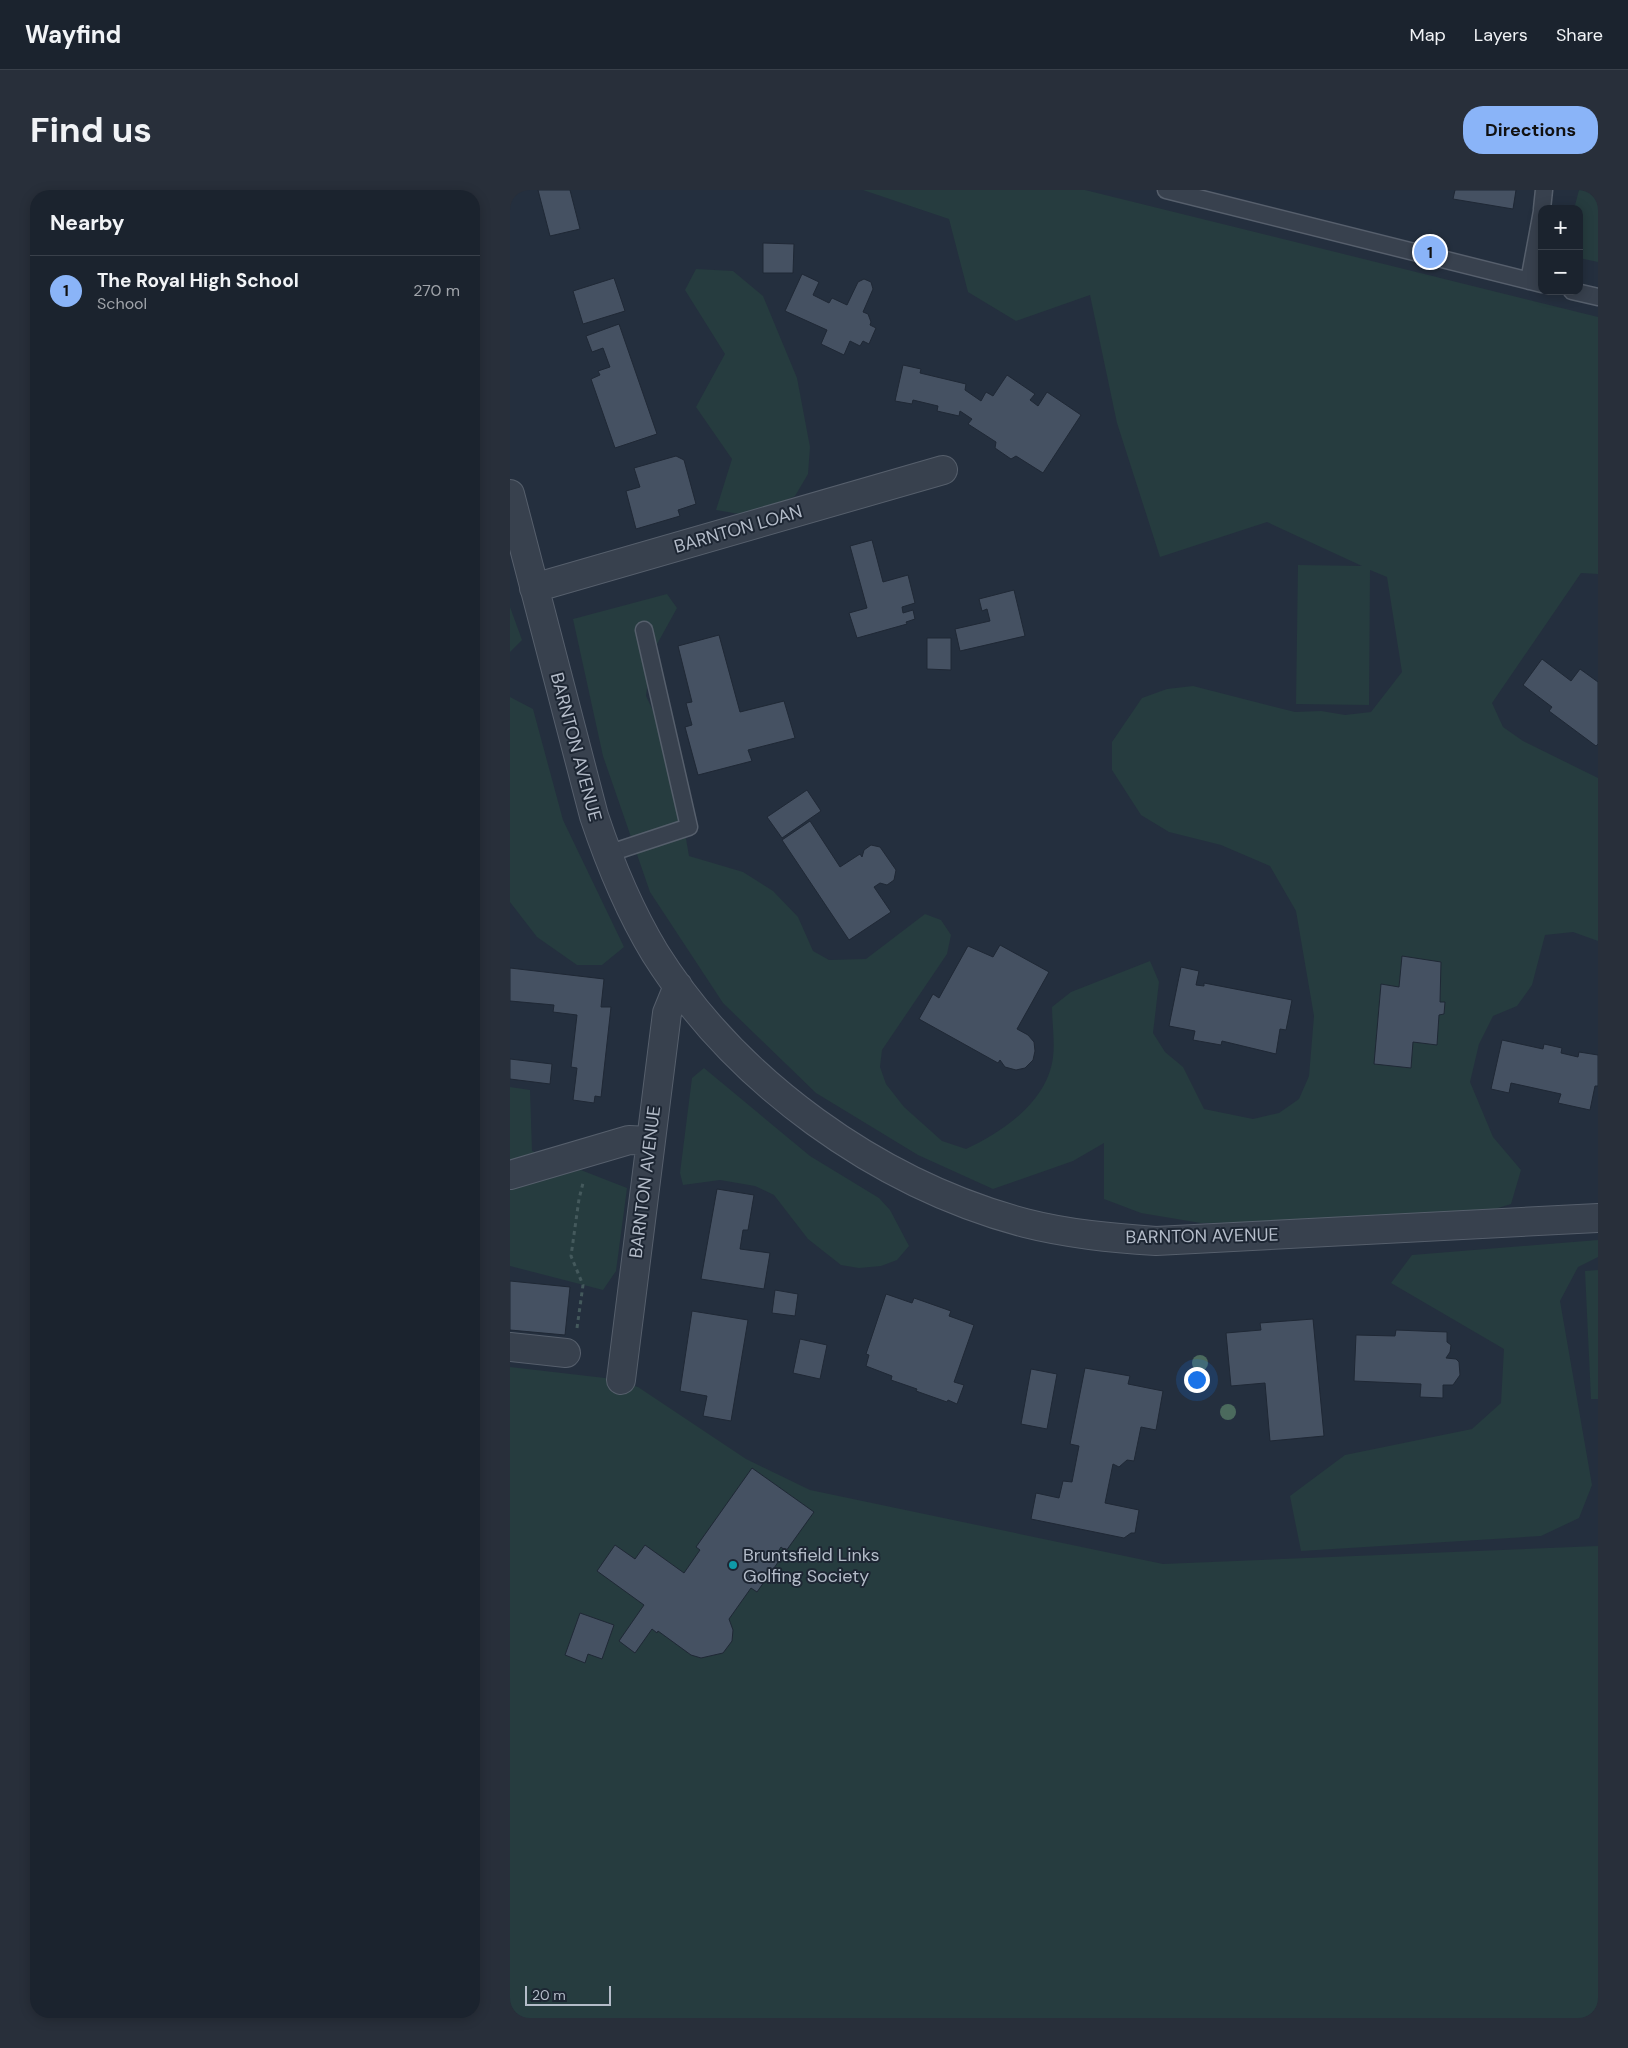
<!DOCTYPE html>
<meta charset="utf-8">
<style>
:root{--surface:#1b232e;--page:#282f3a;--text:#f1f3f6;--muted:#a0a4aa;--line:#39404a;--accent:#8ab4f8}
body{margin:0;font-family:"DM Sans",sans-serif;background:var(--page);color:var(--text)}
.controls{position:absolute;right:15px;top:15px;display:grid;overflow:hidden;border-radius:10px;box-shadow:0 2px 12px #0003}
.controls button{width:45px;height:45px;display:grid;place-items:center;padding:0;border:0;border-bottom:1px solid var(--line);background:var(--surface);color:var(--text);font:25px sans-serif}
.scale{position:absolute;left:15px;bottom:12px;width:86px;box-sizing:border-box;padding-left:5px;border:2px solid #b4bcc9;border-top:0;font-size:14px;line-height:18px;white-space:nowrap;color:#b4bcc9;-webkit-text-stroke:4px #1d2633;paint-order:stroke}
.you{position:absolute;left:686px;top:1189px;width:18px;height:18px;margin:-12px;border:4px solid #fff;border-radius:50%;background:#1a73e8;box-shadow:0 0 0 8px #1a73e833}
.badge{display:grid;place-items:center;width:32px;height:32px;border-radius:50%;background:var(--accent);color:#111;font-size:16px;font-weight:700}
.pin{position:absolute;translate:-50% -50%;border:2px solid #fff;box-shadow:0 1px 5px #0006}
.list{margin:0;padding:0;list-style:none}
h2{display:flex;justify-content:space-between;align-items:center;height:65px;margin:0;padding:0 20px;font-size:21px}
h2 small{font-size:16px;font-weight:400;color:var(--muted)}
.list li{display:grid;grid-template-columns:32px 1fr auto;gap:15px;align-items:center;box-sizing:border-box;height:70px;padding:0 20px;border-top:1px solid var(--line)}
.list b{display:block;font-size:19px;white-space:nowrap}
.list p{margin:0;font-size:16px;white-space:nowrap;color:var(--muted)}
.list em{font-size:16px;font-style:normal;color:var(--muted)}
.map{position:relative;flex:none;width:1088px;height:1828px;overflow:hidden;border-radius:20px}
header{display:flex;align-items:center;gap:30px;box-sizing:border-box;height:70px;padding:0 25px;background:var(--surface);border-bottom:1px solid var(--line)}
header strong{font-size:24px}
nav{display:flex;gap:28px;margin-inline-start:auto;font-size:18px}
.intro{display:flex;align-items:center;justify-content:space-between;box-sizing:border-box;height:120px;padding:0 30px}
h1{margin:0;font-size:35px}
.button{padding:12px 22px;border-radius:20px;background:var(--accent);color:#111;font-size:18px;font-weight:700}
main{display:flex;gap:30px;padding:0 30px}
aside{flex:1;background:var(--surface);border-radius:20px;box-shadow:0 2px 12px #0003}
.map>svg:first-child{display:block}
</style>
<header>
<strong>Wayfind</strong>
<nav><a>Map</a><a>Layers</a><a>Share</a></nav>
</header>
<div class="intro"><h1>Find us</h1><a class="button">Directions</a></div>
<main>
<aside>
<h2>Nearby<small></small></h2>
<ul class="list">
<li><span class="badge">1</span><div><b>The Royal High School</b><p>School</p></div><em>270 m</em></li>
</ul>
</aside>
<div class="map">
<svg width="1088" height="1828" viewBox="0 0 1088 1828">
<rect width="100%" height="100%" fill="#242f3e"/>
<path fill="#263c3f" d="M353,0H575L1088,127V384L1071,383L982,513L993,537L1013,551L1088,588V751L1063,742L1035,745L1022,795L1007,816L983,826L969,854L960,892L983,947L1011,980L1001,1014L962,1026L865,1031L691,1033L631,1023L594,1009V953L563,971L483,999L408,965L306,903L213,813L140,702L93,566L63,429L157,404L167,418L141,465L136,506L160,556L179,666L233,682L263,701L288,727L303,761L319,770L356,769L415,724L431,730L441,745L437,764L372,860L370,877L376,894L394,917L432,951L456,959C493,942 538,911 543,867C545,851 542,833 542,817L561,802L640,771L649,792L643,843L655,862L673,877L694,919L743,929L769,923L789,909L799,886L804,826L786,721L760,676L711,655L659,642L631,625L602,580V552L632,508L657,499L683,496L785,522L811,521L835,525L861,522L892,482L877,387L860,380L859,515L786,514L788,375L852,376L757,332L650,367L607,233L580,105L506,131L458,102L439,29Z
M1069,0H1088V72L1069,68V19H1064Z
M186,79L223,81L253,106L287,188L300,257L298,284L285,306L241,326L206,320L222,269L186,217L215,164L175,100Z
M0,417L12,450L0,462Z
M0,507L23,519L53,630L114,757L92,775H67L27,747L0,712Z
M194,878L300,966L369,1008L380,1020L399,1056L387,1070L371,1076L349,1078L331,1075L298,1049L264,1005L245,996L210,990L173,995L170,983L182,888Z
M0,897L20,900L22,961L117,998L106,1081L93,1100L0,1076Z
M1088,1050V1067L1068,1077L1050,1111L1082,1295L1069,1328L1031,1346L791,1361L780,1306L835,1265L962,1239L991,1213L994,1159L881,1093L902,1065Z
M1088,1080V1209H1081L1075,1081Z
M0,1177L95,1188L128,1197L236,1269L300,1300L653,1374L1088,1356V1828H0Z"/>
<path fill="#455162" stroke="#1f2835" d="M28,0H60L70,39L40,46Z
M945,0H1006L1003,19L943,9Z
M253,53L284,54L283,83H253Z
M292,84L309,92L303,105L319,113L322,108L337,115L348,92L354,89L361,92L363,99L353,122L358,124L361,132L360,135L366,138L359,154L353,151L350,156L340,151L334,165L311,154L317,140L275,121Z
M104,88L115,121L73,134L63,101Z
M109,134L147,244L105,258L81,189L90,185L88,181L100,177L93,158L82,162L76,146Z
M393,175L411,179L410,183L456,194L455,200L471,211L476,202L483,206L497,185L525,204L520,210L528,216L537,202L571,225L533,283L506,266L501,269L485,258L486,252L458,234L462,229L450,221L449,226L427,221L428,216L403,210L402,214L385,211Z
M166,266L174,270L186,314L168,320L170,326L126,339L116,301L130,297L124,278Z
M362,350L373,392L398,385L405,413L392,417L393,423L403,420L405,429L396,432L397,434L347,448L339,423L357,418L340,356Z
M504,400L515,446L450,461L445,439L480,431L477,419L472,421L469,409Z
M209,445L230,522L274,511L285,548L238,560L242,571L188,585L175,537L182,535L176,513L182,512L168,456Z
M417,448H441V480L417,479Z
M1032,469L1061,491L1070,479L1088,492V554L1086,556L1039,521L1042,517L1013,495Z
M297,600L311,621L272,648L257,627Z
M300,631L330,677L350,664L352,667L354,660L361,655L370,657L386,680L384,690L377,695L370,693L364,697L381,722L339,750L272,650Z
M490,755L539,782L507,839L518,845L524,852L525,861L523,870L515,878L506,880L495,877L490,870L488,873L409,829L423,804L429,808L458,756L483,767Z
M892,766L931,772L930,812H935L934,824L929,825L927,855L903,852L901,878L864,874L871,794L889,797Z
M671,777L689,781L686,795L694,796V793L782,810L776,840L770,839L766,864L712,851L711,855L683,850L685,841L659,836Z
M0,778L94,789L91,817H101L91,907L85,906L84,913L63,910L67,878L61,877L67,825L43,822L44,815L0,811Z
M992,850L1033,859L1034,854L1052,858L1051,863L1068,867L1069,862L1088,865V896H1085L1080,920L1048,913L1051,904L1001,893L999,903L981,899Z
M0,869L42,874L40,894L0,889Z
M207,999L244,1005L238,1040H233L230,1059L260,1063L254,1099L191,1089Z
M0,1091L60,1097L55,1145L0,1140Z
M265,1100L288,1104L285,1126L262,1123Z
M376,1104L402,1113L404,1108L441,1121L439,1126L464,1135L444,1192L454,1195L447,1214L438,1210L437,1212L406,1201L407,1199L381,1190L382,1186L356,1176L359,1165L356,1164Z
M182,1121L238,1130L221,1231L193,1226L197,1206L170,1201Z
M803,1129L814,1246L760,1251L755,1193L721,1196L716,1143L751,1140L750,1133Z
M886,1140L937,1142V1152L941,1155L940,1162L936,1168L946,1169L949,1172L950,1185L943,1195H933V1208L910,1207L911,1194L844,1191L846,1145L885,1146Z
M290,1149L317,1155L310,1189L283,1183Z
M575,1178L620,1186L618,1194L653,1201L646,1240L631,1237L624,1271L617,1270L609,1277L603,1274L595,1313L629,1320L625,1343H621L614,1348L521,1329L526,1303L549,1308L553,1291L562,1292L569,1256L560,1254Z
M521,1179L547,1184L537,1239L511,1234Z
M242,1278L304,1322L276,1361L271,1357L266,1365L271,1368L247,1402L241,1398L219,1429L223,1440L222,1451L213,1463L191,1468L181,1465L148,1441L147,1443L142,1439L125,1463L109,1451L134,1415L87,1381L105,1355L125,1369L135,1355L174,1383L190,1360L186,1357Z
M70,1423L104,1435L92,1469L78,1464L75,1473L55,1465Z"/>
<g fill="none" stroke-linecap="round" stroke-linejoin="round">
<defs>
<path id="lane" d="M656,0L1032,94
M1032,19L1034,0
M1019,91L1032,21
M1062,101L1088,107
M97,664L179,637L134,440"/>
<path id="street" d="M0,304L84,626C100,674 119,720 145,763C226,892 368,994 515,1033C558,1044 602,1048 646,1051L1088,1028
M24,398L433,280
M0,985L119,950L140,951
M0,1157L56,1163
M111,1190L157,823L168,796"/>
</defs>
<use href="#lane" stroke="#565f6c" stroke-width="19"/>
<use href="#street" stroke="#565f6c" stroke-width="30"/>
<path stroke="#44595c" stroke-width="3" stroke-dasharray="4 4" stroke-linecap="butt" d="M67,1138L73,1095L61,1066L69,1009L73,993"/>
<use href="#lane" stroke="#38414e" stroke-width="16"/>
<use href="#street" stroke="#38414e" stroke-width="28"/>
</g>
<g fill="#4b6a5d">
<circle cx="690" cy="1173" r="8"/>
<circle cx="718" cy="1222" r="8"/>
</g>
<circle fill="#0f9aa8" stroke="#1d2633" stroke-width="2" cx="223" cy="1375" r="5"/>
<g text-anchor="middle" stroke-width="4" stroke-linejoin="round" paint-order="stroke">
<g font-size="18" fill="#b4bcc9" stroke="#1d2633">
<text transform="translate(228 339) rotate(-16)" y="6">BARNTON LOAN</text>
<text transform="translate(66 557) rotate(75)" y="6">BARNTON AVENUE</text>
<text transform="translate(135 992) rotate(-83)" y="6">BARNTON AVENUE</text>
<text transform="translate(692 1046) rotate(-1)" y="6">BARNTON AVENUE</text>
</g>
<g font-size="18" fill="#b4bcc9" stroke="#1d2633" text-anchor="start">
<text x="233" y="1371">Bruntsfield Links<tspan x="233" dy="21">Golfing Society</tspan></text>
</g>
</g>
</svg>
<div class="controls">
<button>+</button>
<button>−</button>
</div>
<div class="scale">20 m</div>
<div class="you"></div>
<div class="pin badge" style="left:920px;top:62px">1</div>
</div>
</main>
